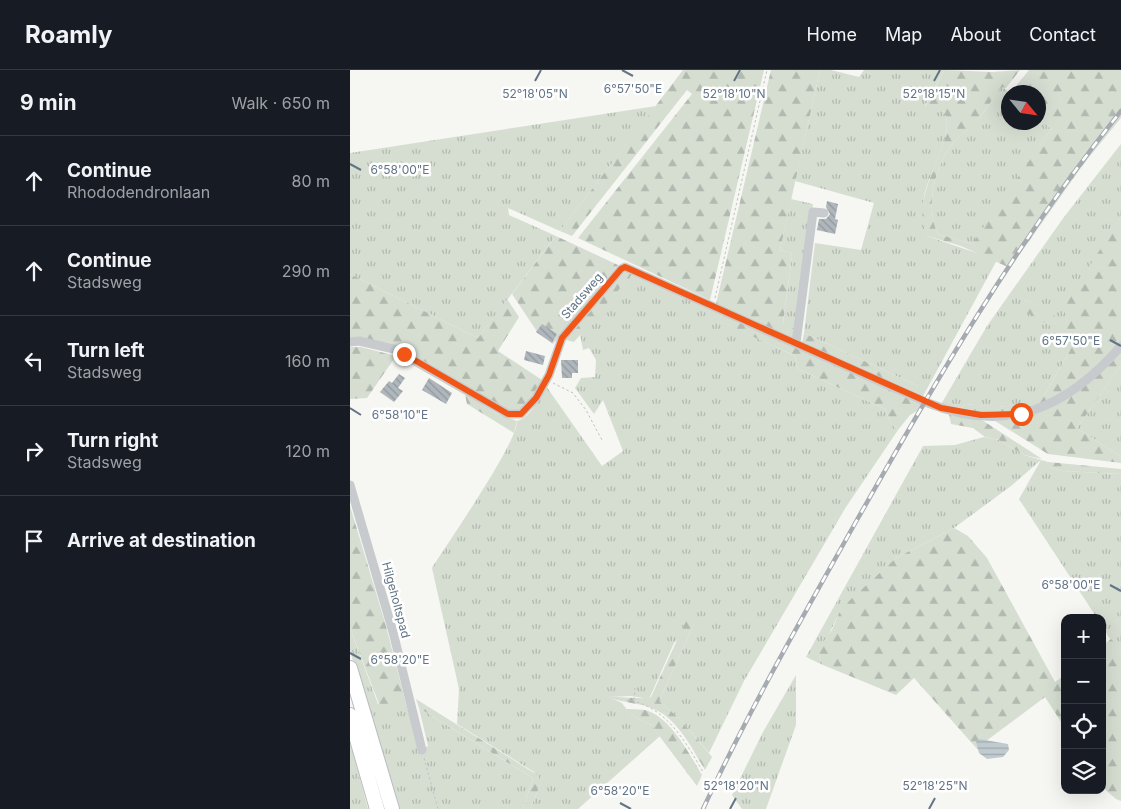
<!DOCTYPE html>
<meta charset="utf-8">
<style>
:root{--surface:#171b24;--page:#242831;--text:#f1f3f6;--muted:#9ea1a6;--line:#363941}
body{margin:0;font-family:Inter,sans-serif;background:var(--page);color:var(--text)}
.controls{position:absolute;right:15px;bottom:15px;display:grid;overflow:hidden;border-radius:10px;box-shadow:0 5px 20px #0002}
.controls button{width:45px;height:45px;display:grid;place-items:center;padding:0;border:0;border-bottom:1px solid var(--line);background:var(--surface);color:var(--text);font:25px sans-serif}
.compass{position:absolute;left:651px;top:15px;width:45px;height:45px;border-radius:50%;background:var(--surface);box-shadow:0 5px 20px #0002;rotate:119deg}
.stop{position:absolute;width:15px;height:15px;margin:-11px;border:4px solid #f15616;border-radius:50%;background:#fff}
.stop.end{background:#f15616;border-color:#fff;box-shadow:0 1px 5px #0008}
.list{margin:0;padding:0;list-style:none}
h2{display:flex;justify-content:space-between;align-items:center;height:65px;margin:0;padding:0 20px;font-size:21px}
h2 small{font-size:16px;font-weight:400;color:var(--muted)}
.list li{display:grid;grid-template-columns:32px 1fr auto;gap:15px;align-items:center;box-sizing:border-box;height:90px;padding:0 20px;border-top:1px solid var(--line)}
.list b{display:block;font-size:19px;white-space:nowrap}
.list p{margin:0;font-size:16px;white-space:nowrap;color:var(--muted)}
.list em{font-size:16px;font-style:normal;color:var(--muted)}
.icon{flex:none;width:28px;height:28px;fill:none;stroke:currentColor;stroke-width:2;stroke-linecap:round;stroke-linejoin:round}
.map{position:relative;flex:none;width:771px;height:739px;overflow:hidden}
header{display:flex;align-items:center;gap:30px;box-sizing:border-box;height:70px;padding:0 25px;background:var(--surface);border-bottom:1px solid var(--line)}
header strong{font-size:24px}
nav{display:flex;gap:28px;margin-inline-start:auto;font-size:18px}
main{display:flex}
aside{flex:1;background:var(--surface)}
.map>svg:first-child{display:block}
</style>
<header>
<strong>Roamly</strong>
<nav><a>Home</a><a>Map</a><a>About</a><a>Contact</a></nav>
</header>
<main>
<aside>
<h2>9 min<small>Walk · 650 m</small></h2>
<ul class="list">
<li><svg class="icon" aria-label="ahead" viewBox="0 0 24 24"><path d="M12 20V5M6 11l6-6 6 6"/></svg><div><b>Continue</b><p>Rhododendronlaan</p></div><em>80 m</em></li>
<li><svg class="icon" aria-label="ahead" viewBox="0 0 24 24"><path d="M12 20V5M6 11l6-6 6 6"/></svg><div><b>Continue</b><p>Stadsweg</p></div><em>290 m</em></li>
<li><svg class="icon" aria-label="left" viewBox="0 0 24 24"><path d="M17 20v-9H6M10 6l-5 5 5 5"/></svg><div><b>Turn left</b><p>Stadsweg</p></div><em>160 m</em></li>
<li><svg class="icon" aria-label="right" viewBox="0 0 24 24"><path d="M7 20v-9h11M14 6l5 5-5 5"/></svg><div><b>Turn right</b><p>Stadsweg</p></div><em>120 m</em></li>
<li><svg class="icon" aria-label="arrive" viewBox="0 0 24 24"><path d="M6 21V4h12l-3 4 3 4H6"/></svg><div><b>Arrive at destination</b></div></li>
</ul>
</aside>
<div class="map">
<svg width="771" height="739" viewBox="0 0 771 739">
<defs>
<pattern id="grass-tufts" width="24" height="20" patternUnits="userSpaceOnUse" patternTransform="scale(1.25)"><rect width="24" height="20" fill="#d6ded2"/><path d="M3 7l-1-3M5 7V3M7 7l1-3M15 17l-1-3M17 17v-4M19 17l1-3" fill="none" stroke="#b1b9b0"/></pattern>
<pattern id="forest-firs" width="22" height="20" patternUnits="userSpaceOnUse" patternTransform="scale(1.25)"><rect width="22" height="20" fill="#d6ded2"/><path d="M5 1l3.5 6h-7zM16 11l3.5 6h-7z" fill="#b1b9b0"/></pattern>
<pattern id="water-rules" width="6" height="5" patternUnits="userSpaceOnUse" patternTransform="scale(1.25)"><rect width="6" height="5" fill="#c0cbd0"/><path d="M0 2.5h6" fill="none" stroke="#9fa9ae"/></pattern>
<pattern id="building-back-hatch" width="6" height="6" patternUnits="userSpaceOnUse" patternTransform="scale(1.25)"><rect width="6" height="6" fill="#afb7bc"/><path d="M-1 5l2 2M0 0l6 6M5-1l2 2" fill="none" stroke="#92999e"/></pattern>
</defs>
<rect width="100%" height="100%" fill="#f6f6f2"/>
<path fill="url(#grass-tufts)" d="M470,0H481L509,7L514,0H594L575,36L594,42C606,63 578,103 574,127C572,140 575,153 577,166L647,190L572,328L564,324L568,316L454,263L465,173L511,180L524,133L445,111Z
M651,16L659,22L658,52H688L689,47L701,59L626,171L622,174L588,164C575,138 584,99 601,76C608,66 619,60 626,51C636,41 643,28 651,16Z
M306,36L210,161L158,138L159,145L206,166L128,268L0,204V83Z
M771,74V146L750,183L717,254L676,229L671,238L726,270L688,336L642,337L615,334L608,341L590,336L637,256L714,147Z
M441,129L463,134L447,260L433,254L442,186L441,183L430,180Z
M284,202L372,243L370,251L445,286L448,299L535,339L542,355L548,360L496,437L394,611L359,683L330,649L309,631L345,552L324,573L299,629L281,626L259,627L272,633L281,645L301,655L310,666L228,739H180L189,718L184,702L107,654L109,619L82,498C97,474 168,372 167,351C181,348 189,327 196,316L252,396L273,381L253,330L244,344L225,318L231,308L245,307L246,290L239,278L233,280L230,264Z
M771,295V387L727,358Z
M634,367L649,370L674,385L698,392L695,396L712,401L771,404V579C761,573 752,559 752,548H747L669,429L691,390L661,416L604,458L546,488L489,543L469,586L473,595L456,587L573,376L605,375Z
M0,558L28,634H56L70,679L78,676L69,638L183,708L173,739H48L0,581Z
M446,605V655L416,739H392L382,725L413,662Z
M0,674L3,683L18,739H0Z"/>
<path fill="url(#forest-firs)" d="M333,0H414L360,230L228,168L342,24L337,20L222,166L210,161Z
M421,0H470L430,180L441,183L442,186L433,253L447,260L445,269L366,234Z
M594,0L642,2L670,0L656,18L651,17C644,27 637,38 629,48C621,59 609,65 601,76C584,99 575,138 588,164L622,174L701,59L689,47L688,22H661L679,0H771V48L735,92L660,198L611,176L577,166C557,121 610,70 594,42L575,37Z
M771,146V274C725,328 679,350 608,341L615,334L651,337L678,332L688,336L726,270L670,239L676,229L717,253L714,237Z
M206,166L268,195L203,274L186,260L162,224Z
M276,200L284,202L224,272L216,270Z
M0,204L128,268L157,229L169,247L148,281L192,310L175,339L161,342L40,273L0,269Z
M373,243L563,331L576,336L560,345L548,360L542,355L535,339L448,299L445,286L441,284L369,251Z
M454,263L568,316L564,324L452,273Z
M0,277H11L46,286L17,328L0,329Z
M771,282V295L767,301L727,358L768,385L771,387V393L698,384L645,351C651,349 658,351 664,349C708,339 741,315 771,282Z
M115,324L148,344L167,351L164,363L117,334Z
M599,345L632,350L692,389L674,385L649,370L635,367L623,358L601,354Z
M698,392L771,399V404L712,401L694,396Z
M0,436L36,556L56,634H29L0,558Z
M604,458L618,466L637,488L705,612L715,605V658L695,627L636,671L632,670L628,680L564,608L546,625L473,595L469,586L470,576L482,560L489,543L499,531L546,488Z
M338,546L345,552L309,631L330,649L362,687L355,700C343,680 328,650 306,640C291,632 274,634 258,627C266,626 296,630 301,627Z
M761,569L771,579V731L766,729L752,717V576Z
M66,629L189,706V718L180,739H173L183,708L69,638Z
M275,639C281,639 289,639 295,640C320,646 340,685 352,705L347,716L301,655L281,645Z"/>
<path fill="url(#water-rules)" d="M629,669L658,674L659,680L653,687L637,689L629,683L626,672Z"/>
<path fill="url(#building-back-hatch)" d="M477,131L488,134L485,149L488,150L485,164L467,160L469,149H476L480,144L476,137Z
M192,254L207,264L202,273L186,262Z
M176,281L195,286L193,295L174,290Z
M211,290H228V303H222V308H212Z
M49,304L55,308L48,318L53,321L44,332L30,322L39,311L42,313Z
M79,308L102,323L96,334L72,320Z"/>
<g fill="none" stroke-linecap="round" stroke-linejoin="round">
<defs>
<path id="highway" d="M0,598L42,739
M0,645L27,739"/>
</defs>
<use href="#highway" stroke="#b9bcbf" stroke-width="16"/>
<path stroke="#c0c2c4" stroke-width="1" stroke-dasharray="2.5 2.5" stroke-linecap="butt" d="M365,228L417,0
M203,313L223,323L236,340L253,372
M277,630C315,635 336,672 353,702
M284,630L285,618
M74,688L88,739"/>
<path stroke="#c8cbce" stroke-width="9" d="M0,272L9,271L44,279L158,344H171L186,328L199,305L212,268L271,199L275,197L578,333C658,365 717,338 771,276
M446,273L463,142L474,143
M0,415L43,562L72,680"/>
<use href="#highway" stroke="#fff" stroke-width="14"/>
<defs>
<path id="rail" d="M353,739C398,642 451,550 503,457C586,310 665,174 771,41"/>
</defs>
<use href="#rail" stroke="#a5abb1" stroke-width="4.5"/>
<use href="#rail" stroke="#fff" stroke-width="2.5" stroke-dasharray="8" stroke-linecap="butt"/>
</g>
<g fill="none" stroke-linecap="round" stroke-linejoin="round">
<path stroke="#f15616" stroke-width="6" d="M54,284L158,344H171L186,328L199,305L212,268L271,199L275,197L591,338L631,345L671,344"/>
</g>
<path fill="none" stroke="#627485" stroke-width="2" d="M272,0L283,6M185,11L191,0M384,11L390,0M584,11L590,0M0,94L11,100M760,270L771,276M0,338L11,345M760,515L771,521M0,583L11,589M270,733L281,739M380,739L386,728M579,739L585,728"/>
<g text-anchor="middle" stroke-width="5" stroke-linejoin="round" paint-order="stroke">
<g font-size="12" fill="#627485" stroke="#fff">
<text transform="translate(232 226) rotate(-49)" y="4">Stadsweg</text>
<text transform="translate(46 530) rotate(75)" y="4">Hilgeholtspad</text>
</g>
</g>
<g font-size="12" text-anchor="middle" fill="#627485" stroke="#fff" stroke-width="5" stroke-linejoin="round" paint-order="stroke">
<text x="283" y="23">6°57'50"E</text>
<text x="185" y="28">52°18'05"N</text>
<text x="384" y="28">52°18'10"N</text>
<text x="584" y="28">52°18'15"N</text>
<text x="50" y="104">6°58'00"E</text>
<text x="721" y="275">6°57'50"E</text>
<text x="50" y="349">6°58'10"E</text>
<text x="721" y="519">6°58'00"E</text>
<text x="50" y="594">6°58'20"E</text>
<text x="386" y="720">52°18'20"N</text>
<text x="585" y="720">52°18'25"N</text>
<text x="270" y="725">6°58'20"E</text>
</g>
</svg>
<div class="controls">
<button>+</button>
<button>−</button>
<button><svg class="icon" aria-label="locate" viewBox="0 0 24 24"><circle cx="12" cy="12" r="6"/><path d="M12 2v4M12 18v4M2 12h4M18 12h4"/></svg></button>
<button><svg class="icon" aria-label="layers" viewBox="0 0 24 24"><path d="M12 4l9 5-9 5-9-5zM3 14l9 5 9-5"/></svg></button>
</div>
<svg class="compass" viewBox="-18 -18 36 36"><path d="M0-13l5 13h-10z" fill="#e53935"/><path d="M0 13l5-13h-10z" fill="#9ea1a6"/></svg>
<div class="stop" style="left:671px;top:344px"></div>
<div class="stop end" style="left:54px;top:284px"></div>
</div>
</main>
